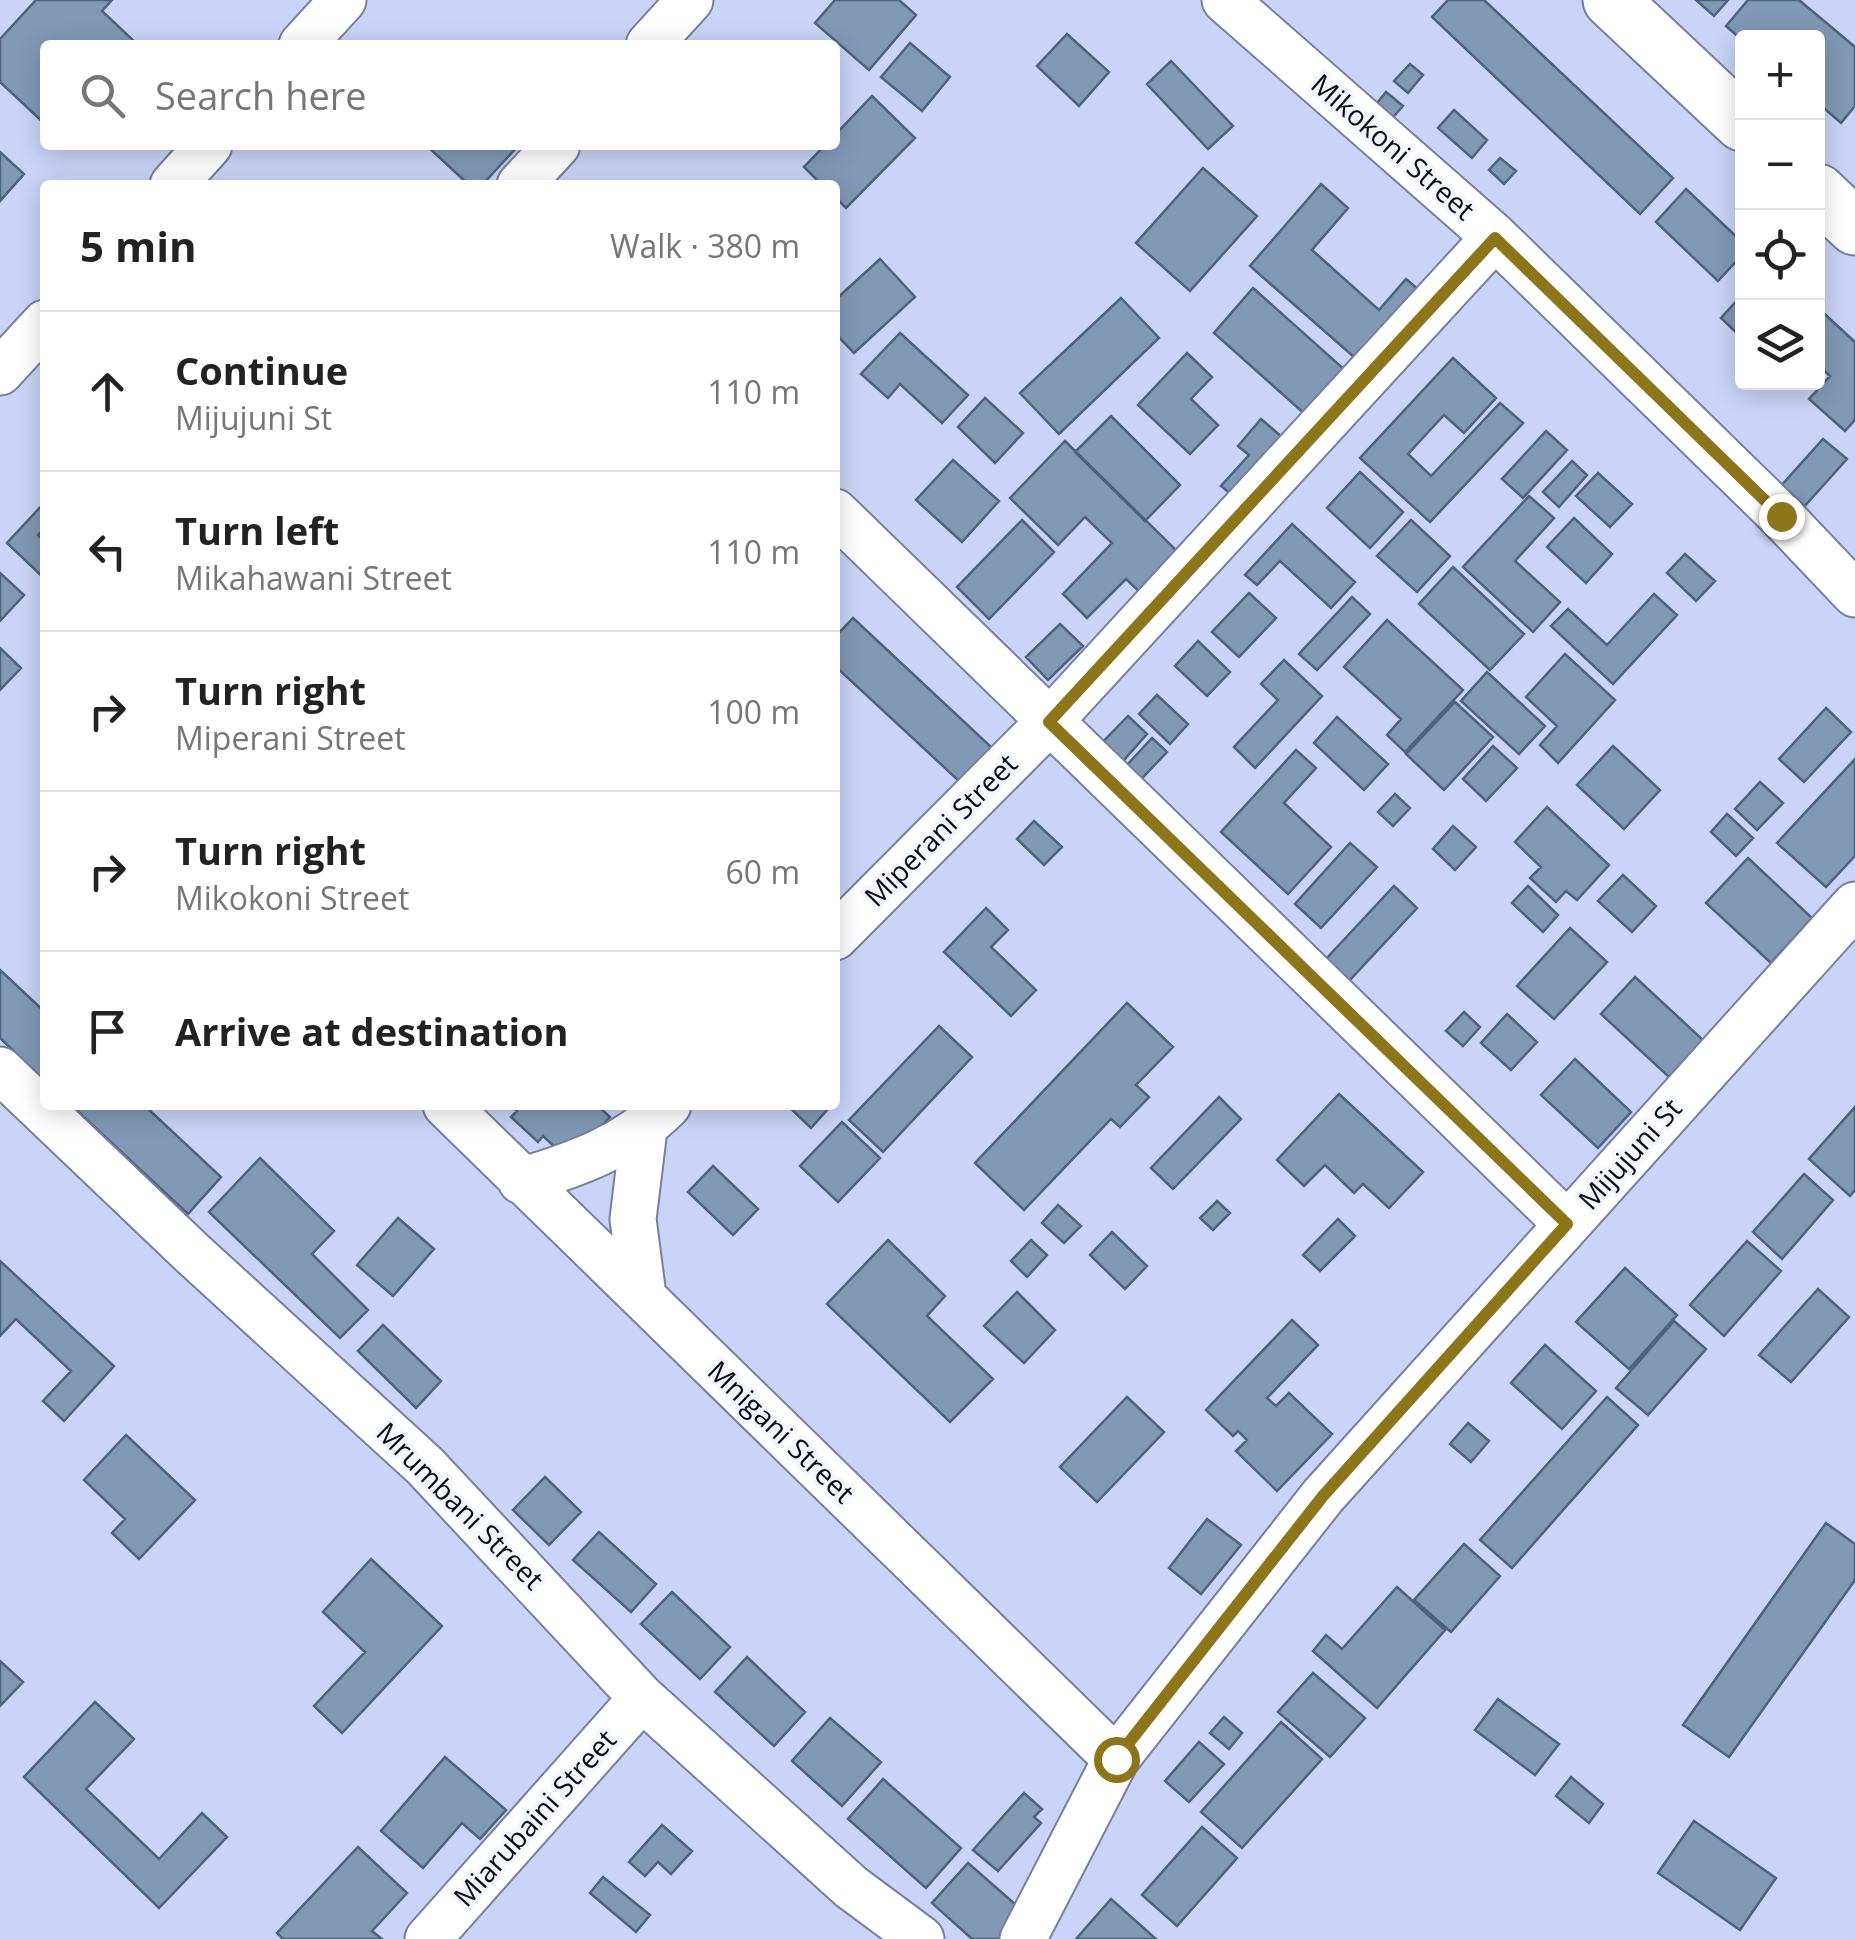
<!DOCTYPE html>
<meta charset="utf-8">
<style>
:root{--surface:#fff;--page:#f2f2f2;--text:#222;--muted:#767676;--line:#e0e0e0}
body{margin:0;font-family:"Open Sans",sans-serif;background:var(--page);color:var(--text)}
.controls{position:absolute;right:30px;top:30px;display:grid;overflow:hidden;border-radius:10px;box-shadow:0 5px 25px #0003}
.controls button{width:90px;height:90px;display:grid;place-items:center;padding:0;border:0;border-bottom:2px solid var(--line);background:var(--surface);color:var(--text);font:50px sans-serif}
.stop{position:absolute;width:30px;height:30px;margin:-22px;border:8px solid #8d761a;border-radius:50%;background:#fff}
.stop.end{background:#8d761a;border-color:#fff;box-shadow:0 2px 10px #0008}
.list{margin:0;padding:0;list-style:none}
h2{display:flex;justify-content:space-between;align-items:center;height:130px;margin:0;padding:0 40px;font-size:42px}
h2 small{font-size:32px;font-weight:400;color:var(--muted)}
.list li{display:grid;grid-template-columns:65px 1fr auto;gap:30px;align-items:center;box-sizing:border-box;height:160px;padding:0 40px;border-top:2px solid var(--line)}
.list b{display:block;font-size:38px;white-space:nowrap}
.list p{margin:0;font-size:32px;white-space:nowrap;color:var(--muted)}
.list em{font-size:32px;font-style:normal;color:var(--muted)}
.icon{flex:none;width:55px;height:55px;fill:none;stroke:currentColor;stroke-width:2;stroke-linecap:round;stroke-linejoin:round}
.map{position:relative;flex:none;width:1855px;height:1939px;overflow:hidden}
.search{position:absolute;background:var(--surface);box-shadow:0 5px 25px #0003;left:40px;top:40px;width:800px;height:110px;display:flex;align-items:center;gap:25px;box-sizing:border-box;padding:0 35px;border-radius:10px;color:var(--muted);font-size:38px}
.panel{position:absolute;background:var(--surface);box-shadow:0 5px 25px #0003;left:40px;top:180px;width:800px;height:930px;border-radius:10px}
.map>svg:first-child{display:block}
</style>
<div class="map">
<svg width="1855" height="1939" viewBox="0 0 1855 1939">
<rect width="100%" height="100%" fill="#cad4f8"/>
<path fill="#8299b6" stroke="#4c627d" stroke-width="2.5" d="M36,0H112L102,11L136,43L45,45V124L0,82V39Z
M835,0H899L916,15L869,70L815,23Z
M1448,0H1484L1673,178L1640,214L1432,17Z
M1696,0H1728L1714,16Z
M1748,0H1799L1855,47V106L1841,123L1818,103V38L1742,40L1726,26Z
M1067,34L1109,72L1079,106L1037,66Z
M910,43L950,77L922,111L881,77Z
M1171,61L1233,126L1208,149L1147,84Z
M1410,64L1423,75L1408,93L1394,81Z
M1386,92L1403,106L1388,123L1372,109Z
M872,96L915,138L846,208L835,197V185H822L804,167L825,145H835V135Z
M1454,110L1487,140L1472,158L1438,128Z
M426,145H519L482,185H469Z
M0,152L24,174L0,201Z
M1500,158L1516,171L1504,184L1489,170Z
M1203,168L1257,216L1190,291L1136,243Z
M1321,184L1348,208L1312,250L1379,310L1406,279L1432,301L1370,371L1250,266Z
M1686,189L1742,242V255L1718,281L1656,222Z
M880,259L915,297L854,353L835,333V300Z
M1253,288L1346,371L1307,416L1214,333Z
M1742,295V338L1721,318Z
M1121,298L1159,338L1059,434L1020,393Z
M1818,308L1855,342V420L1845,431L1809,399L1830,376L1818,365Z
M900,333L968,395L942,423L900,384L888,398L861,374Z
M1187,353L1212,377L1191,399L1218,425L1190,454L1138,405Z
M1453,358L1496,398L1464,433L1444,415L1408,454L1431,476L1500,403L1523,423L1430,522L1360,458Z
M985,398L1023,433L995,463L958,427Z
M1111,416L1180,485L1145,521L1075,452Z
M1261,419L1290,444L1240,502L1221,486L1249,455L1238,446Z
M1546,431L1567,450L1523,498L1502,479Z
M1823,439L1847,459L1803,508L1780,487Z
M1065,441L1184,558L1145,597L1126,579L1087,618L1063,594L1112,543L1085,517L1058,545L1010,498Z
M953,460L999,501L962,542L916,500Z
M1572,461L1587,475L1559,507L1543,492Z
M1360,472L1403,512L1370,548L1327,508Z
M1598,473L1632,504L1610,527L1576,496Z
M1529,496L1554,518L1515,561L1560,602L1533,632L1463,567Z
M45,502V528L38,535L45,542V579L7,543Z
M1574,518L1612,554L1586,583L1547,547Z
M1022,520L1054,552L989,619L957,587Z
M1411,520L1450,556L1417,592L1377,556Z
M1292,524L1355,582L1331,608L1280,561L1257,585L1245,575Z
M1685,554L1715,581L1696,601L1667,573Z
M1453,567L1524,634L1490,670L1419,604Z
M0,573L24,595L0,621Z
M1249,593L1276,618L1239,657L1212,632Z
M1654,594L1677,615L1613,684L1551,626L1568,609L1607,645Z
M1352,597L1370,614L1317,670L1299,654Z
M853,618L1005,760L973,794L835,666V637Z
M1387,620L1463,690L1405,752L1387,735L1401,719L1344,667Z
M1060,624L1083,646L1048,680L1026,657Z
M1198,641L1230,672L1207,696L1175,666Z
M0,648L21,668L0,690Z
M1565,654L1615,700L1558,763L1540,745L1557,726L1526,697Z
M1284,660L1322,696L1255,768L1234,747L1278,700L1261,684Z
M1487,672L1545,726L1519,754L1461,701Z
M1157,695L1188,724L1170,744L1139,714Z
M1455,702L1493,737L1444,790L1406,754Z
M1826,708L1851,732L1804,782L1779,759Z
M1128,716L1147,734L1116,769L1096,749Z
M1337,717L1388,764L1364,790L1314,743Z
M1152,738L1167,752L1129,792L1115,778Z
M1493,746L1517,768L1486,801L1463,779Z
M1613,746L1660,790L1624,829L1577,785Z
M1296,750L1316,768L1284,803L1331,847L1288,894L1221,832Z
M1855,759V856L1826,887L1777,843Z
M1760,782L1783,803L1757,830L1735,809Z
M1395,794L1410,808L1393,826L1378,812Z
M1547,807L1609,865L1577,900L1566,891L1556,902L1530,878L1541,867L1515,842Z
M1727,814L1753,838L1736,856L1711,832Z
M1034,821L1062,847L1044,865L1017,839Z
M1453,826L1476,847L1455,870L1433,849Z
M1350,843L1377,867L1321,928L1295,904Z
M1748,858L1812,918L1771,963L1706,903Z
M1623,875L1656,906L1632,932L1598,901Z
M1394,886L1417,908L1349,981L1326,959Z
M1528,886L1558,915L1543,932L1512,903Z
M986,908L1008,930L991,947L1036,990L1011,1016L944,952Z
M1570,928L1607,962L1554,1019L1517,986Z
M0,970L45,1012V1081L0,1038Z
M1635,977L1703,1040L1669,1077L1601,1014Z
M1127,1003L1173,1047L1136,1085L1149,1097L1120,1127L1111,1119L1024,1210L975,1163Z
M1464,1012L1480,1027L1463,1046L1446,1031Z
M1507,1014L1537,1042L1511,1070L1481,1043Z
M939,1026L972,1057L883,1152L849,1120Z
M1575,1059L1631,1112L1598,1148L1541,1095Z
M1339,1094L1423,1172L1389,1208L1363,1184L1354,1193L1325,1165L1304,1186L1277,1160Z
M1219,1097L1241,1119L1173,1189L1151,1168Z
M71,1105H144L221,1177L188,1214Z
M510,1105H597L610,1117L569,1160L543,1136L538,1142L511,1117L517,1111Z
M787,1105H822L827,1110L811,1128Z
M1855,1107V1190L1850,1196L1809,1159Z
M842,1122L880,1158L838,1202L800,1166Z
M260,1158L334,1231L312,1254L368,1310L340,1338L209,1212Z
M713,1166L758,1209L733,1235L688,1192Z
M1804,1174L1833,1200L1782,1259L1753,1232Z
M1217,1201L1230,1213L1213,1230L1200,1218Z
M1058,1205L1081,1226L1064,1243L1042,1223Z
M398,1218L434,1249L393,1296L357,1265Z
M1338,1219L1355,1236L1320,1271L1303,1255Z
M1112,1232L1147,1266L1125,1289L1090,1255Z
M888,1240L945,1296L927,1316L993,1379L950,1422L827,1304Z
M1031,1240L1047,1255L1027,1277L1011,1261Z
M1747,1241L1781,1271L1724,1336L1690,1305Z
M0,1261L114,1366L64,1421L43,1401L71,1371L16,1319L0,1336Z
M1625,1268L1677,1315L1629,1369L1576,1322Z
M1818,1289L1849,1317L1791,1382L1759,1355Z
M1017,1292L1055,1330L1024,1363L984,1326Z
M1292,1320L1318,1345L1267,1398L1276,1406L1289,1393L1332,1434L1277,1491L1236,1451L1247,1440L1238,1431L1233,1436L1206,1410Z
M1674,1321L1706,1349L1648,1415L1616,1388Z
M383,1325L441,1381L416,1408L358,1351Z
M1545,1345L1596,1391L1562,1429L1511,1383Z
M1127,1397L1164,1432L1097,1502L1060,1467Z
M1607,1397L1638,1425L1512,1568L1480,1540Z
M1468,1423L1489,1441L1471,1462L1450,1444Z
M126,1435L195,1500L139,1559L112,1533L125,1519L84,1480Z
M545,1477L581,1512L549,1545L513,1510Z
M1207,1519L1241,1545L1201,1594L1169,1568Z
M1826,1523L1855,1544V1580L1729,1757L1683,1725Z
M599,1532L656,1584L631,1612L573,1560Z
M1464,1544L1500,1576L1451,1632L1414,1600Z
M371,1559L442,1626L342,1733L314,1706L365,1652L323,1612Z
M1397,1587L1445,1630L1377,1708L1313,1651L1326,1635L1342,1649Z
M672,1592L730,1647L700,1679L641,1624Z
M747,1657L805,1712L774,1746L715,1692Z
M0,1661L23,1682L0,1706Z
M1313,1673L1365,1718L1330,1757L1278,1712Z
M1498,1699L1559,1744L1535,1775L1475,1730Z
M95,1702L134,1739L86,1789L159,1859L202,1813L227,1837L159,1908L24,1777Z
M1224,1717L1242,1733L1229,1749L1210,1733Z
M830,1718L881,1762L842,1806L792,1761Z
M1281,1722L1322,1759L1242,1848L1201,1812Z
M1199,1742L1224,1764L1189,1802L1165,1781Z
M445,1757L506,1810L480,1839L462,1823L423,1868L381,1831Z
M1571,1777L1603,1804L1589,1823L1556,1796Z
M883,1779L961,1848L926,1888L848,1819Z
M1024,1793L1042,1809L1034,1817L1041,1823L998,1871L973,1850Z
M1694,1821L1776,1878L1740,1930L1658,1873Z
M662,1825L692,1851L671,1874L658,1862L645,1876L629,1862Z
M1202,1827L1237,1858L1177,1926L1142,1895Z
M358,1847L407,1893L372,1931L382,1939H283L277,1933Z
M968,1863L1032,1919L1015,1939H972L932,1903Z
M603,1877L650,1915L636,1932L590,1893Z
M1111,1899L1156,1939H1076Z"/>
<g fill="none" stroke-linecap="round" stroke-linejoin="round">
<defs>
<path id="minor" d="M1225,0L1495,237L1781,516L1855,594
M302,45L343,0
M649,45L690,0
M173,185L209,145
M520,185L557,145
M0,372L45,323
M835,512L1567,1224
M835,937L1049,722L1495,237
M0,1070L192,1253L425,1466L642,1698L851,1887L921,1939
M446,1105L1116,1759
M521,1181C577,1164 626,1147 668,1105
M643,1296L633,1219L644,1129
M428,1939L642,1698
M1023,1939L1116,1759L1323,1496L1855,905"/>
<path id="tertiary" d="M1611,0L1742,123
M1818,192L1855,227"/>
</defs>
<use href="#minor" stroke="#767f9f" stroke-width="49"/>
<use href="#tertiary" stroke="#767f9f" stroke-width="59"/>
<use href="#minor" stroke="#fff" stroke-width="45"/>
<use href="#tertiary" stroke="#fff" stroke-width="55"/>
</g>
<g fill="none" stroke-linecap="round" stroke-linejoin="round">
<path stroke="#8d761a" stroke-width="12" d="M1116,1759L1323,1496L1567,1224L1049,722L1495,238L1781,516"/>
</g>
<g text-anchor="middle" stroke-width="8" stroke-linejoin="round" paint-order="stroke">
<g font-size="28" fill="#080b16" stroke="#f4f6fe">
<text transform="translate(1393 147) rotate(41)" y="10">Mikokoni Street</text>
<text transform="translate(941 830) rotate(-45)" y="10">Miperani Street</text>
<text transform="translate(1630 1154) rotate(-48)" y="10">Mijujuni St</text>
<text transform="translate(781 1432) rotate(44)" y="10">Mnigani Street</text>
<text transform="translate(460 1506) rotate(45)" y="10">Mrumbani Street</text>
<text transform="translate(535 1818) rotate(-48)" y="10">Miarubaini Street</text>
</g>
</g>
</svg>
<div class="controls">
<button>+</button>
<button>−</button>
<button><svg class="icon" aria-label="locate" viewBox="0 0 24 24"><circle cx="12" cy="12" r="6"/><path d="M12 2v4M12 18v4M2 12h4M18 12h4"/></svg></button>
<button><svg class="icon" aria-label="layers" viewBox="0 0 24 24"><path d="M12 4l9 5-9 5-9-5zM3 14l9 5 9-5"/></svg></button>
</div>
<div class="stop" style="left:1116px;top:1759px"></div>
<div class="stop end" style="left:1781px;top:516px"></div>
<div class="search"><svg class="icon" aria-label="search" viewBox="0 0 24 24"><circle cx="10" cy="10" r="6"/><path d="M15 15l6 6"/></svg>Search here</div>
<section class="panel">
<h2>5 min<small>Walk · 380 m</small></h2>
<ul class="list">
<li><svg class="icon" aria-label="ahead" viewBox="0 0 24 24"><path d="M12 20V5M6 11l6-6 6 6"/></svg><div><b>Continue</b><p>Mijujuni St</p></div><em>110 m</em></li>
<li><svg class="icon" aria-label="left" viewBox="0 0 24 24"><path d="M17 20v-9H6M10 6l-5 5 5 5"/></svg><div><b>Turn left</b><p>Mikahawani Street</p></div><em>110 m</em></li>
<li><svg class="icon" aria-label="right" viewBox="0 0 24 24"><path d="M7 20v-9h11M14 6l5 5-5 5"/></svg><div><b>Turn right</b><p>Miperani Street</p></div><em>100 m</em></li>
<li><svg class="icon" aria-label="right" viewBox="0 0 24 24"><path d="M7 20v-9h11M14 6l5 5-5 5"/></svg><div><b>Turn right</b><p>Mikokoni Street</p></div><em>60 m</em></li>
<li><svg class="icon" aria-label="arrive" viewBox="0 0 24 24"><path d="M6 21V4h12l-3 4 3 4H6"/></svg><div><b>Arrive at destination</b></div></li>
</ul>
</section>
</div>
